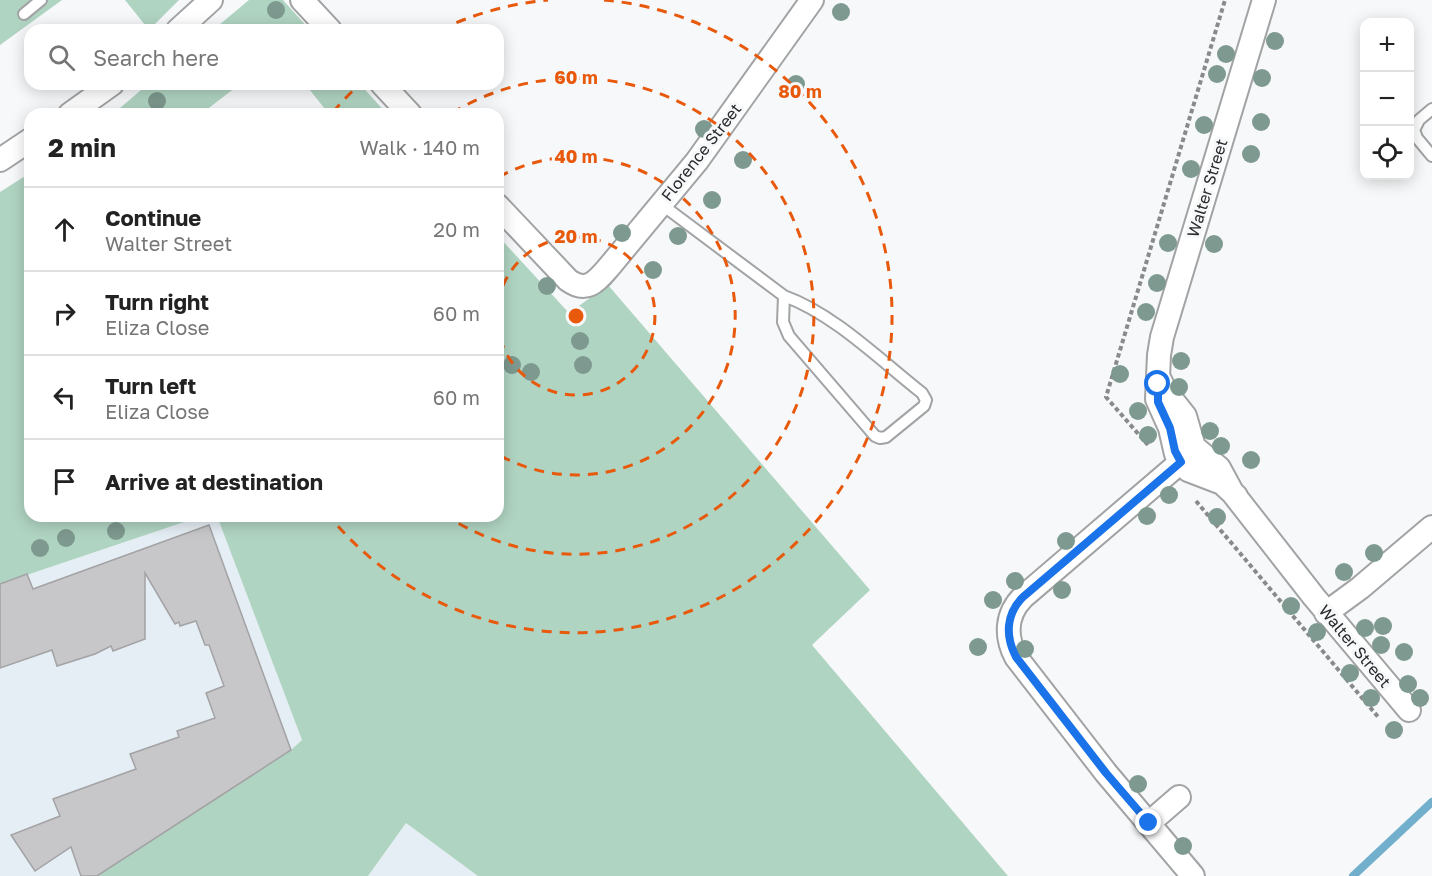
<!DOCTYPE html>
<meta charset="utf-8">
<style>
:root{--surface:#fff;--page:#f2f2f2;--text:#222;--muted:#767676;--line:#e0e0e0}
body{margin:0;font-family:"Golos Text",sans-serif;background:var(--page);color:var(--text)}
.controls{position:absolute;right:18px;top:18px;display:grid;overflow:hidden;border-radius:12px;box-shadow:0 3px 15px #0003}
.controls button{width:54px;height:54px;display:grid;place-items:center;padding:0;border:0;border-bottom:2px solid var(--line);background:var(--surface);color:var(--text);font:30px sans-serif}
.stop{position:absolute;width:18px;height:18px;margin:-14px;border:4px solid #1a73e8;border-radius:50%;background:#fff}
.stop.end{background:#1a73e8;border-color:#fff;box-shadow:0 2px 6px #0008}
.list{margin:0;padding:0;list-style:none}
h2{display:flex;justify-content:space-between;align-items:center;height:78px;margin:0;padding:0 24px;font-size:26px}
h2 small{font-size:20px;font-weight:400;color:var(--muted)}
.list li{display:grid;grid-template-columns:39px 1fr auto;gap:18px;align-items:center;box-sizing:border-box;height:84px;padding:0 24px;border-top:2px solid var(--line)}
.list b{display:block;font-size:22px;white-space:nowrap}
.list p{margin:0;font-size:20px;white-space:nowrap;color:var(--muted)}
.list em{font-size:20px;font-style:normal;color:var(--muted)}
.icon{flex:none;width:33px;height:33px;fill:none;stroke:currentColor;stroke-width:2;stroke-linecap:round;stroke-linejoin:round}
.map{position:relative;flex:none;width:1432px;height:876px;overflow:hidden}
.search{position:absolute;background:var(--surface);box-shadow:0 3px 15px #0003;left:24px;top:24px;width:480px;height:66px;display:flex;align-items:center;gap:15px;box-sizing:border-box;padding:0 21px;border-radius:18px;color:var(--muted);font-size:22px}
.panel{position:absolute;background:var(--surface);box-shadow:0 3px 15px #0003;left:24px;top:108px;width:480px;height:414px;border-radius:18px}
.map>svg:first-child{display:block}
</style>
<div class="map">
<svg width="1432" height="876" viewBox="0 0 1432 876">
<rect width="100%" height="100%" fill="#f6f8f9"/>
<path fill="#e5eef4" d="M202,516H217L302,740L291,750L97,876H0V584Z
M406,823L478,876H368Z"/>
<path fill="#b0d4c2" d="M0,0H62L0,45Z
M125,0H179L149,30Z
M249,0H283L310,30H213Z
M148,84H240L201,114H113Z
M305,84H360L387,114H329Z
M30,173V516H202L0,584V192Z
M498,236L569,313L608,285L870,590L812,645L1008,876H478L406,823L368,876H97L291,750L302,740L217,516H498Z"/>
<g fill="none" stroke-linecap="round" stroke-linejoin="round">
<path stroke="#72afcc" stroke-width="8" d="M1353,876L1432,802"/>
</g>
<path fill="#c7c6c8" stroke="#a3a3a5" stroke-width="1.5" d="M209,525L291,750L97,876H81L71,847L35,871L11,835L60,816L53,799L136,769L130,754L179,737L177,731L215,718L206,693L224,686L209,645H205L196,621L180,626L179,622L175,624L145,573V639L113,651L111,646L95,654L57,666L52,650L0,668V584L27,574L33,589Z"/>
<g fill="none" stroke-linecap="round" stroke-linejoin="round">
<defs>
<path id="lane" d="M24,14L41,0
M1432,109L1419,120L1414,130L1417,138L1432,156
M661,204L784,296
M784,296C834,314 880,360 922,393L926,400L924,406L886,437L880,438L875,436L789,336L783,322Z"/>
<path id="street" d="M302,0L330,30
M178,30L211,0
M382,84L410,114
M70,114L112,84
M0,160L30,140
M498,206L568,280C587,294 597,281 609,267L697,161L812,0
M1159,378L1166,392L1185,416L1194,447L1219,468L1232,492L1314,597L1409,710
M1236,496L1222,483L1188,470L1176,454L1170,428L1157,399L1159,355L1162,337L1264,0
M1326,613L1360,588L1432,527
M1149,823L1179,797
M1193,876L1106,773L1016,657C1005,636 1006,614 1023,597L1196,449"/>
</defs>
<use href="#lane" stroke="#a1a3a4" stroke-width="14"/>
<use href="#street" stroke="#a1a3a4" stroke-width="26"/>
<path stroke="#898a8b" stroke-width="4" stroke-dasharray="4.5 3" stroke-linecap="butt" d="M1148,445L1106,397L1225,0
M1196,501L1379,718"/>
<use href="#lane" stroke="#fff" stroke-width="10"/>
<use href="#street" stroke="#fff" stroke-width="22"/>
</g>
<g fill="#7e998f">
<circle cx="276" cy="10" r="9"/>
<circle cx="841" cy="12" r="9"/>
<circle cx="1275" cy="41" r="9"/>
<circle cx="1226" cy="54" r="9"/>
<circle cx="1217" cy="74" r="9"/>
<circle cx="1262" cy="78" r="9"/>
<circle cx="796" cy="84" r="9"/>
<circle cx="157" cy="101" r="9"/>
<circle cx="1261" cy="122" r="9"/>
<circle cx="1204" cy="125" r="9"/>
<circle cx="704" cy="129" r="9"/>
<circle cx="1251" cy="154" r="9"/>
<circle cx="743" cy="160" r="9"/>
<circle cx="1191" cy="169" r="9"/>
<circle cx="712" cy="200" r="9"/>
<circle cx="622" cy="233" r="9"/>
<circle cx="678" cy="236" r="9"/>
<circle cx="1168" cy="243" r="9"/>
<circle cx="1214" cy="244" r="9"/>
<circle cx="653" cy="270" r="9"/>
<circle cx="1157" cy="283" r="9"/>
<circle cx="547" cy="286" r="9"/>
<circle cx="1146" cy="312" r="9"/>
<circle cx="580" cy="341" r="9"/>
<circle cx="1181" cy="361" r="9"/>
<circle cx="512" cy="365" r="9"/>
<circle cx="583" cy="365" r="9"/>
<circle cx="531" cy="372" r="9"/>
<circle cx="1120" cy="374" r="9"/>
<circle cx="1179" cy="387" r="9"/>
<circle cx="1138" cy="411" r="9"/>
<circle cx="1210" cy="431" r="9"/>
<circle cx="1148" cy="435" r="9"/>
<circle cx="1221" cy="446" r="9"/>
<circle cx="1251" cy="460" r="9"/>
<circle cx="1169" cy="495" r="9"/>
<circle cx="1147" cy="516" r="9"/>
<circle cx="1217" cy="517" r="9"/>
<circle cx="116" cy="531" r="9"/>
<circle cx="66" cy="538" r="9"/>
<circle cx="1066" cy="541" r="9"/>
<circle cx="40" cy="548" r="9"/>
<circle cx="1374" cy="553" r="9"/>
<circle cx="1344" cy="572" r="9"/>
<circle cx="1015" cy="581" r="9"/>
<circle cx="1062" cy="590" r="9"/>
<circle cx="993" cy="600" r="9"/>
<circle cx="1291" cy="606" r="9"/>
<circle cx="1383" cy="626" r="9"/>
<circle cx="1365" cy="628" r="9"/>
<circle cx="1317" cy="632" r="9"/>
<circle cx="1381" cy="645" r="9"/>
<circle cx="978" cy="647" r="9"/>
<circle cx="1025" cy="649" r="9"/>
<circle cx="1404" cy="652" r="9"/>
<circle cx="1350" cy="673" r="9"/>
<circle cx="1408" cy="684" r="9"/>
<circle cx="1371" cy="698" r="9"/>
<circle cx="1420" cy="698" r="9"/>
<circle cx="1394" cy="730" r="9"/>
<circle cx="1138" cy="784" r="9"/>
<circle cx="1183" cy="846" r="9"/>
</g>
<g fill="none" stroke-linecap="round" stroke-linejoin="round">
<path stroke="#1a73e8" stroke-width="8" d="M1149,823L1106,773L1016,657C1005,636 1006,614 1023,597L1181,462L1175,451L1170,428L1158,402V384"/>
</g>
<g fill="none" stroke="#e8590c" stroke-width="3" stroke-dasharray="10 8">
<path d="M498 303A79 79 0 1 1 498 329"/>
<path d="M499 177A159 159 0 1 1 499 455"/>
<path d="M452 113A238 238 0 1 1 448 517"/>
<path d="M333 112A317 317 0 0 1 360 84M440 30A317 317 0 0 1 548 0M604 0A317 317 0 1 1 331 518"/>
</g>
<g text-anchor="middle" stroke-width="6" stroke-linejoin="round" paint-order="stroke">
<g font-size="16" fill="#292a2a" stroke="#f6f8f9">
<text transform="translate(701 152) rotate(-52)" y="6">Florence Street</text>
<text transform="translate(1207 188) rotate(-73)" y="6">Walter Street</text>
<text transform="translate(1355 646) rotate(50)" y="6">Walter Street</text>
</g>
</g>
<circle cx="576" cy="316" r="9" fill="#e8590c" stroke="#f6f8f9" stroke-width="3"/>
<g font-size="18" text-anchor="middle" font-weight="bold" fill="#e8590c" stroke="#f6f8f9" stroke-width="6" stroke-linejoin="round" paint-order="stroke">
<text x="576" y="84">60 m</text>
<text x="800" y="98">80 m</text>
<text x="576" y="163">40 m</text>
<text x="576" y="243">20 m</text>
</g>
</svg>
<div class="controls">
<button>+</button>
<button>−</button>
<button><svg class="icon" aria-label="locate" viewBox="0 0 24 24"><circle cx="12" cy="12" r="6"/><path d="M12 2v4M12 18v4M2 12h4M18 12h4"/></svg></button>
</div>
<div class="stop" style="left:1158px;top:384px"></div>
<div class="stop end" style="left:1149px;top:823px"></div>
<div class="search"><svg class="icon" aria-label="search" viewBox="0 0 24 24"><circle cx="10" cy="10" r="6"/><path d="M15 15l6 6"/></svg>Search here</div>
<section class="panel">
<h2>2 min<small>Walk · 140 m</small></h2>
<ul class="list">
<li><svg class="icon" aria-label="ahead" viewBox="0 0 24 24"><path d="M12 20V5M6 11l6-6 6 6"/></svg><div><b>Continue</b><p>Walter Street</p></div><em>20 m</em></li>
<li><svg class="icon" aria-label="right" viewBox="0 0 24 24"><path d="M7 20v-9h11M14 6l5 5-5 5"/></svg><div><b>Turn right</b><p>Eliza Close</p></div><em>60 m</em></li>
<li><svg class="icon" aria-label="left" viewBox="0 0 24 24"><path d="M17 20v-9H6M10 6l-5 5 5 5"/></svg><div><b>Turn left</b><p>Eliza Close</p></div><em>60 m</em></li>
<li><svg class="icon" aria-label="arrive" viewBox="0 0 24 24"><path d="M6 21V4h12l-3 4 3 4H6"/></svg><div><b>Arrive at destination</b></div></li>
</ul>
</section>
</div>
